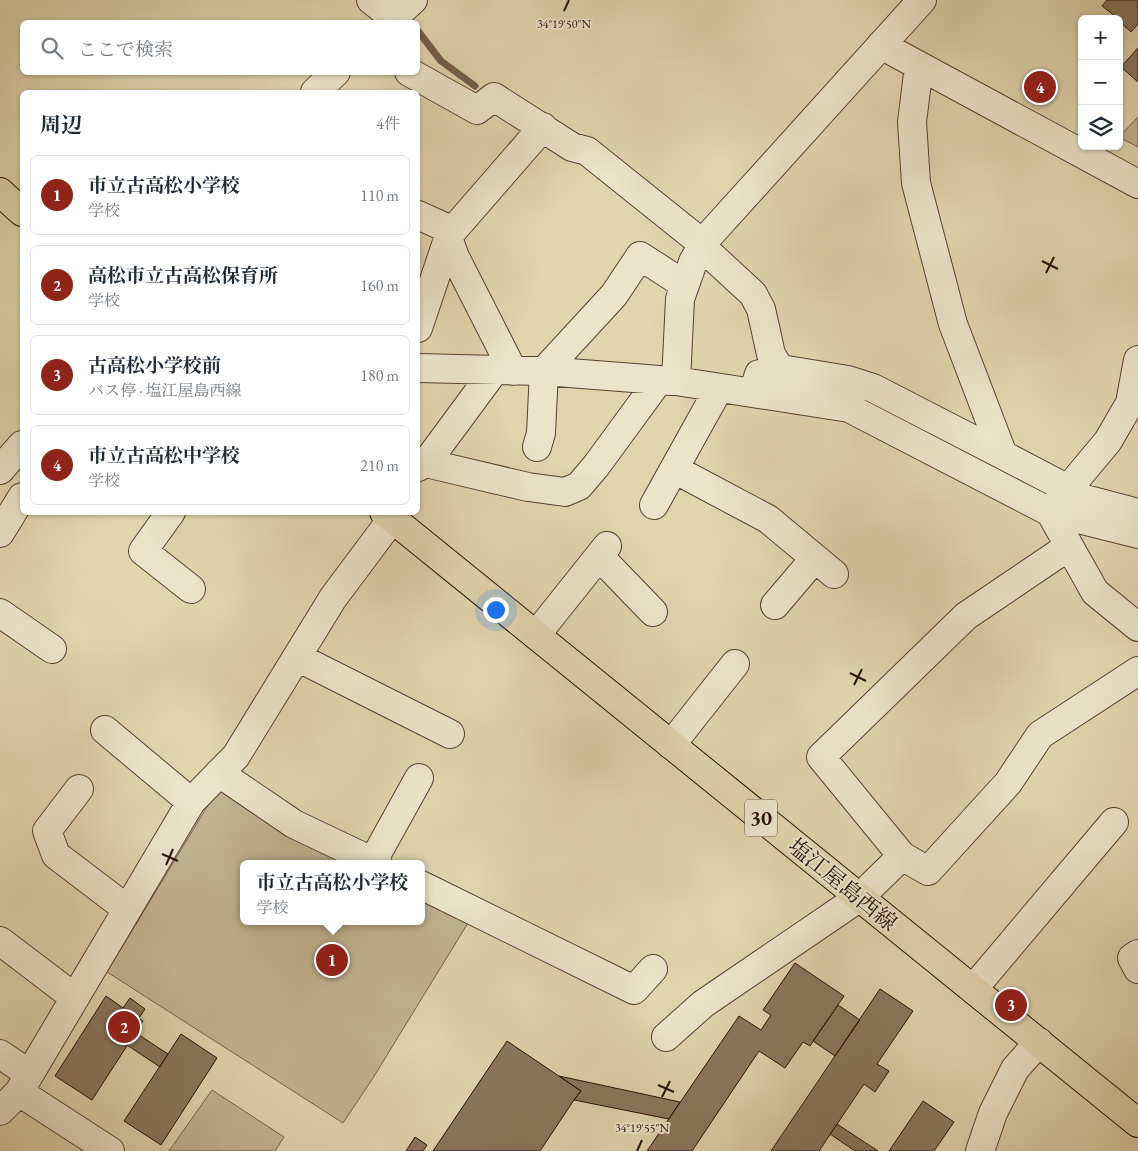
<!DOCTYPE html>
<html lang="ja">
<meta charset="utf-8">
<style>
:root{--surface:#fff;--page:#f2f2f3;--text:#1f2937;--muted:#747a83;--line:#e0e1e3;--accent:#8f2418}
body{margin:0;font-family:"EB Garamond","Noto Serif JP",serif;background:var(--page);color:var(--text)}
.controls{position:absolute;right:15px;top:15px;display:grid;overflow:hidden;border-radius:8px;box-shadow:0 1px 4px #0004}
.controls button{width:45px;height:45px;display:grid;place-items:center;padding:0;border:0;border-bottom:1px solid var(--line);background:var(--surface);color:var(--text);font:25px sans-serif}
.you{position:absolute;left:495px;top:609px;width:18px;height:18px;margin:-12px;border:4px solid #fff;border-radius:50%;background:#1a73e8;box-shadow:0 0 0 8px #1a73e833}
.badge{display:grid;place-items:center;width:32px;height:32px;border-radius:50%;background:var(--accent);color:#fff;font-size:16px;font-weight:700}
.pin{position:absolute;translate:-50% -50%;border:2px solid #fff;box-shadow:0 1px 5px #0006}
.popup{position:absolute;left:240px;top:860px;width:185px;height:65px;box-sizing:border-box;display:grid;place-content:center;border-radius:8px;background:var(--surface);filter:drop-shadow(0 1px 4px #0005);font-size:16px;white-space:nowrap;color:var(--muted)}
.popup b{font-size:19px;color:var(--text)}
.popup::after{content:'';position:absolute;left:50%;top:100%;margin-left:-10px;border:10px solid transparent;border-top-color:var(--surface)}
.list{margin:0;padding:0;list-style:none}
h2{display:flex;justify-content:space-between;align-items:center;height:65px;margin:0;padding:0 20px;font-size:21px}
h2 small{font-size:16px;font-weight:400;color:var(--muted)}
.list li{display:grid;grid-template-columns:32px 1fr auto;gap:15px;align-items:center;box-sizing:border-box;height:80px;margin:0 10px 10px;padding:0 10px;border:1px solid var(--line);border-radius:8px}
.list b{display:block;font-size:19px;white-space:nowrap}
.list p{margin:0;font-size:16px;white-space:nowrap;color:var(--muted)}
.list em{font-size:16px;font-style:normal;color:var(--muted)}
.icon{flex:none;width:28px;height:28px;fill:none;stroke:currentColor;stroke-width:2;stroke-linecap:round;stroke-linejoin:round}
.map{position:relative;flex:none;width:1138px;height:1151px;overflow:hidden}
.search{position:absolute;background:var(--surface);box-shadow:0 1px 4px #0004;left:20px;top:20px;width:400px;height:55px;display:flex;align-items:center;gap:12px;box-sizing:border-box;padding:0 18px;border-radius:8px;color:var(--muted);font-size:19px}
.panel{position:absolute;background:var(--surface);box-shadow:0 1px 4px #0004;left:20px;top:90px;width:400px;height:425px;border-radius:8px}
.map>svg:first-child{display:block}
</style>
<div class="map">
<svg width="1138" height="1151" viewBox="0 0 1138 1151">
<rect width="100%" height="100%" fill="#e0d5ad"/>
<filter id="stains"><feTurbulence type="fractalNoise" baseFrequency=".004" numOctaves="4"/><feColorMatrix values="0 0 0 0 .2 0 0 0 0 .09 0 0 0 0 .02 0 0 0 .5 -.17"/></filter>
<radialGradient id="worn" r=".72"><stop offset=".6" stop-color="#630" stop-opacity="0"/><stop offset="1" stop-color="#630" stop-opacity=".3"/></radialGradient>
<path fill="#c1b491" stroke="#76624c" d="M1138,117V147L1119,137Z
M219,787L347,864H243V921H421V900L468,923L373,1078L343,1123L107,972Z
M212,1090L284,1137L275,1151H169Z"/>
<g fill="none" stroke-linecap="round" stroke-linejoin="round">
<path stroke="#725e49" stroke-width="7" d="M418,31L441,61L475,86
M1008,473L1054,497"/>
</g>
<path fill="#89775e" stroke="#2b1108" d="M1107,0H1138V24L1131,32L1119,21V19L1102,6Z
M1138,48V82L1121,67Z
M795,963L844,996L810,1046L803,1042L785,1068L759,1051L692,1151H647L739,1016L761,1030L771,1015L763,1010Z
M880,989L913,1011L877,1064L889,1071L875,1092L864,1084L819,1151H771Z
M106,996L123,1008L130,998L145,1009L139,1018L143,1021L92,1100L55,1076Z
M838,1005L860,1020L835,1056L813,1041Z
M136,1033L168,1054L160,1067L127,1045Z
M181,1034L217,1058L161,1145L124,1121Z
M507,1041L581,1091L574,1100L540,1151H433Z
M559,1076L680,1102L669,1119L574,1100L581,1091Z
M923,1101L954,1122L934,1151H889Z
M837,1124L878,1151H855L830,1134Z
M415,1137L427,1145L423,1151H406Z"/>
<g fill="none" stroke-linecap="round" stroke-linejoin="round">
<defs>
<path id="minor" d="M371,0L394,18
M922,0L706,239L693,262L680,299L676,381L849,408L1050,512L1095,592L1138,627
M389,22L413,0
M881,45L1138,184
M919,66L912,122L916,183L953,324L1003,455L1068,489L1050,512L1138,534
M409,72L477,110L494,97L572,147L587,151L703,244
M315,92L336,72
M418,215L451,230L418,328
M449,235L543,127
M448,238L455,257L513,371
M701,246L753,294L761,309L771,354L781,371
M1138,360L1130,403L1108,441L1068,489L1085,499L1138,513
M418,368L544,371L672,381
M753,393L759,374L787,370L848,380L873,388L1003,455
M537,447L541,433L544,371L614,295L640,256L685,285
M426,463L494,371
M418,467L426,463L528,487L565,492L579,486L596,466L659,380
M674,469L768,519L834,574
M0,470L22,445
M654,505L719,388
M171,512L143,551L191,589
M0,533L22,497
M599,556L653,612
M775,605L815,558
M0,613L52,649
M536,635L607,546
M297,657L450,734
M105,730L191,802
M671,745L735,664
M219,773L294,824L378,864
M79,789L47,831L56,855L127,909
M902,856L821,757L966,616L1068,547
M373,861L419,778
M421,885L634,990L653,969
M0,941L75,998
M1138,954L1132,958L1138,969
M973,989L1114,822
M666,1037L703,1004L860,897L902,856L928,871L1008,783L1040,735L1138,671
M0,1054L29,1074
M19,1092L110,1151
M0,1111L19,1092L191,802L236,756L333,598L392,519
M980,1151L993,1113L1015,1069L1039,1042"/>
<path id="major" d="M0,192L22,212
M384,512L1138,1123"/>
</defs>
<use href="#minor" stroke="#584231" stroke-width="30"/>
<use href="#major" stroke="#2b1108" stroke-width="30"/>
<use href="#minor" stroke="#ebe4ca" stroke-width="28"/>
<use href="#major" stroke="#e0d5ad" stroke-width="28"/>
</g>
<path fill="none" stroke="#2b1108" stroke-width="2" d="M564,11L569,0M1042,261L1058,269M1046,273L1054,257M850,673L866,681M854,685L862,669M162,854L178,861M166,865L173,849M658,1085L674,1092M662,1097L670,1081M637,1151L642,1140"/>
<g text-anchor="middle" stroke-width="4" stroke-linejoin="round" paint-order="stroke">
<rect fill="#ebe4ca" stroke="#655042" stroke-width="1" x="745" y="799.5" width="32" height="37" rx="4"/>
<g font-size="21" font-weight="bold" fill="#2b1108">
<text x="761" y="825">30</text>
</g>
<g font-size="22" fill="#2b1108" stroke="#ebe4ca">
<text transform="translate(843 884) rotate(39)" y="8">塩江屋島西線</text>
</g>
</g>
<g font-size="12" text-anchor="middle" fill="#2b1108" stroke="#ebe4ca" stroke-width="4" stroke-linejoin="round" paint-order="stroke">
<text x="564" y="28">34°19'50"N</text>
<text x="642" y="1132">34°19'55"N</text>
</g>
<rect width="100%" height="100%" filter="url(#stains)"/>
<rect width="100%" height="100%" fill="url(#worn)"/>
</svg>
<div class="controls">
<button>+</button>
<button>−</button>
<button><svg class="icon" aria-label="layers" viewBox="0 0 24 24"><path d="M12 4l9 5-9 5-9-5zM3 14l9 5 9-5"/></svg></button>
</div>
<div class="you"></div>
<div class="pin badge" style="left:332px;top:960px">1</div>
<div class="popup"><b>市立古高松小学校</b>学校</div>
<div class="pin badge" style="left:124px;top:1027px">2</div>
<div class="pin badge" style="left:1011px;top:1005px">3</div>
<div class="pin badge" style="left:1040px;top:87px">4</div>
<div class="search"><svg class="icon" aria-label="search" viewBox="0 0 24 24"><circle cx="10" cy="10" r="6"/><path d="M15 15l6 6"/></svg>ここで検索</div>
<section class="panel">
<h2>周辺<small>4件</small></h2>
<ul class="list">
<li><span class="badge">1</span><div><b>市立古高松小学校</b><p>学校</p></div><em>110 m</em></li>
<li><span class="badge">2</span><div><b>高松市立古高松保育所</b><p>学校</p></div><em>160 m</em></li>
<li><span class="badge">3</span><div><b>古高松小学校前</b><p>バス停 · 塩江屋島西線</p></div><em>180 m</em></li>
<li><span class="badge">4</span><div><b>市立古高松中学校</b><p>学校</p></div><em>210 m</em></li>
</ul>
</section>
</div>
